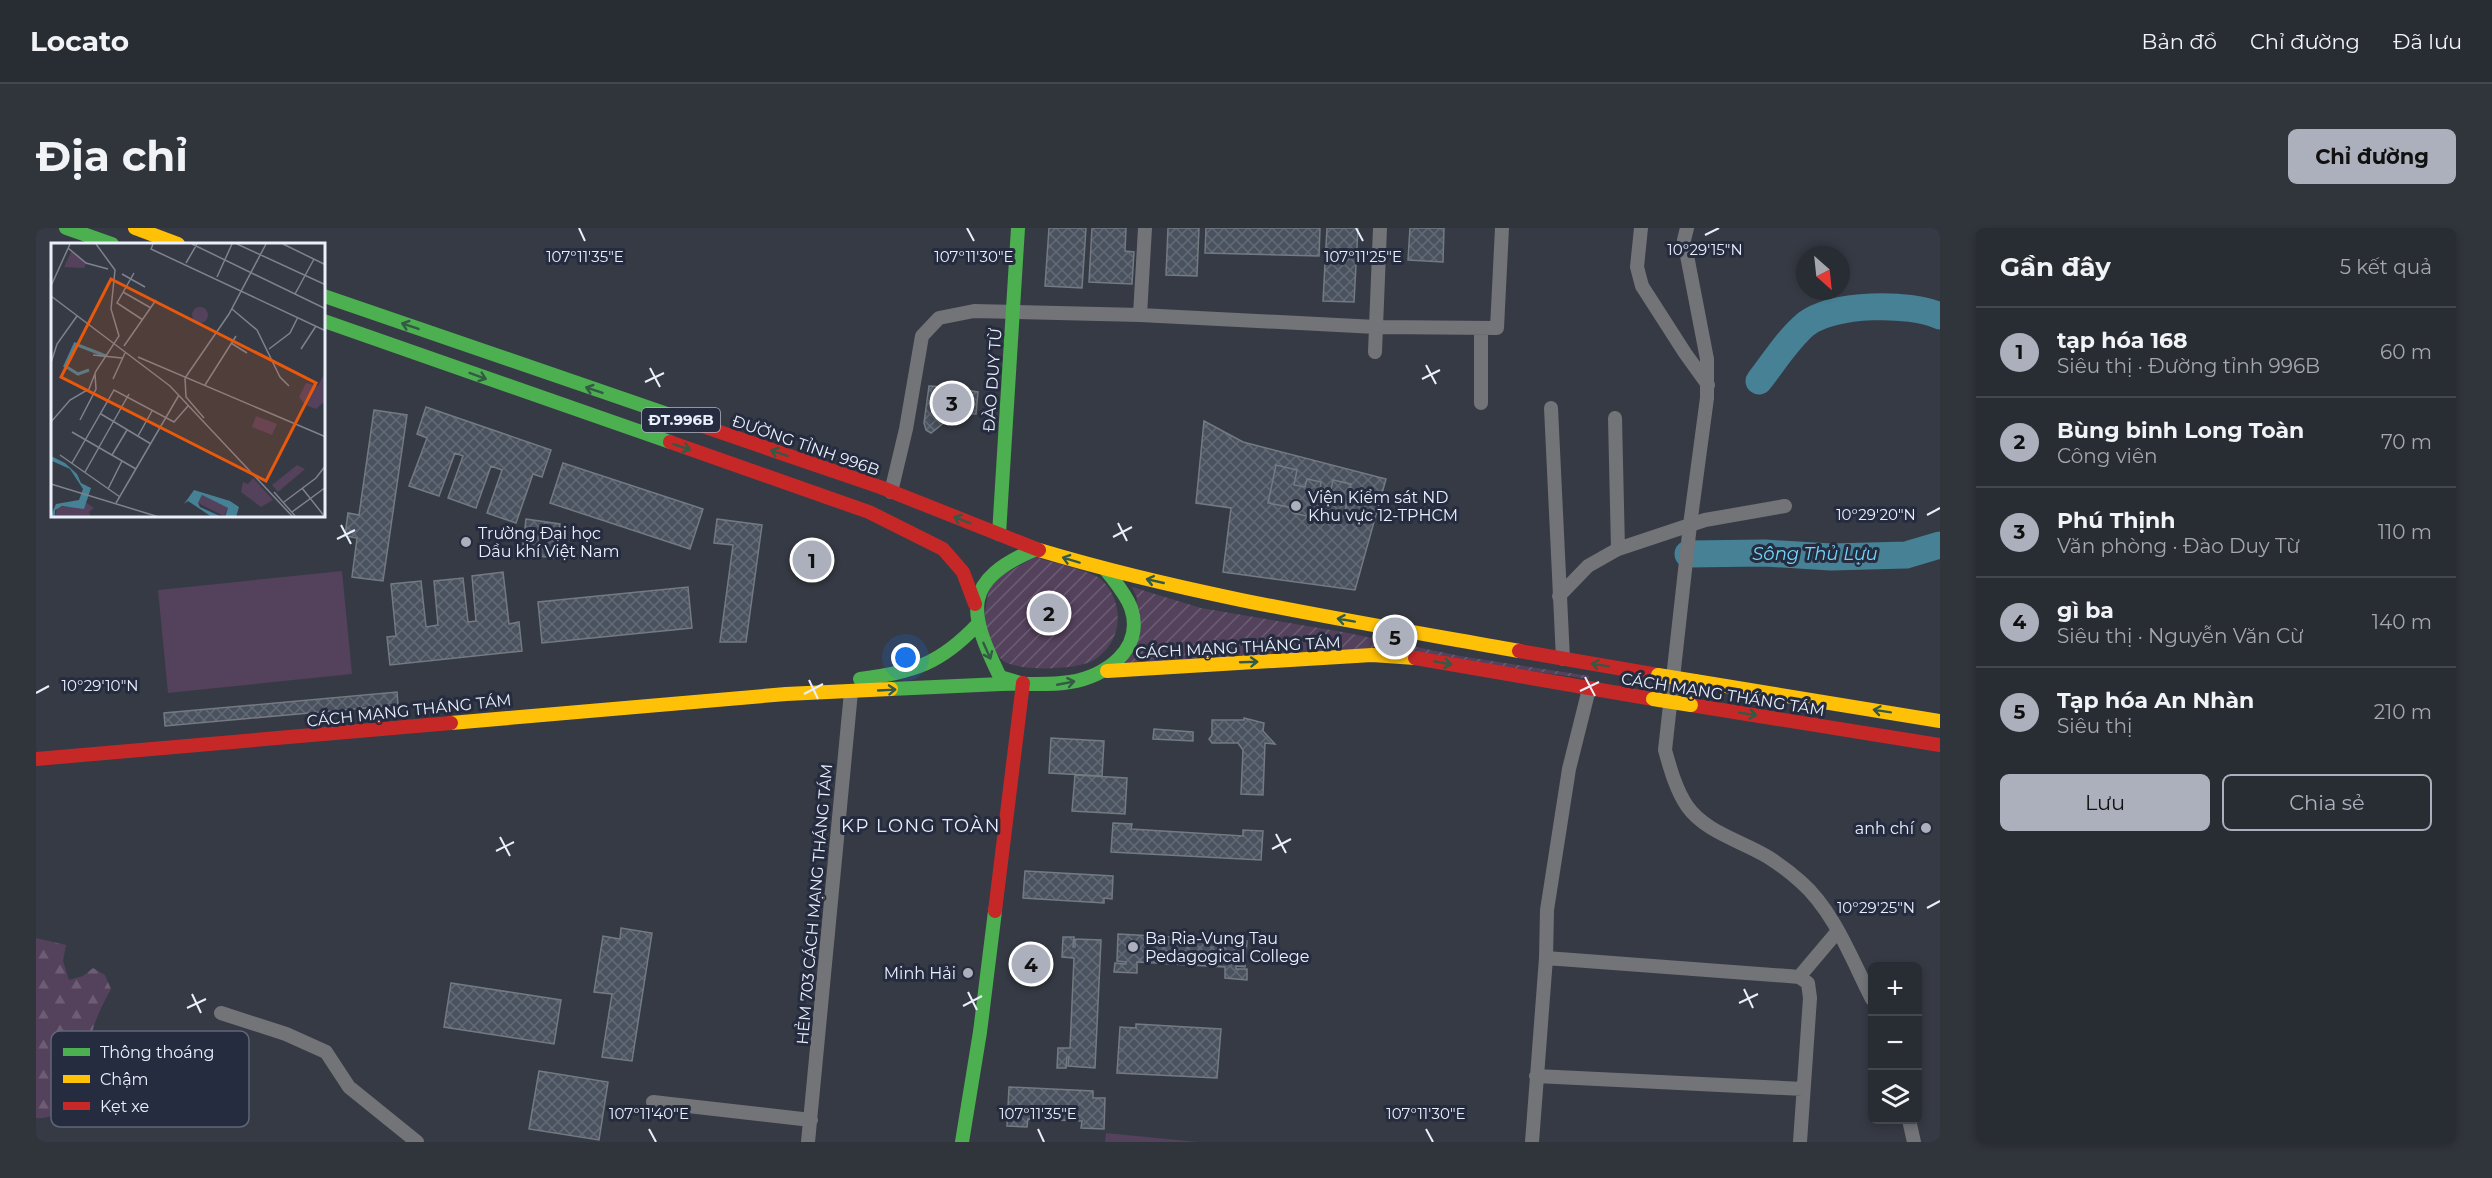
<!DOCTYPE html>
<html lang="vi">
<meta charset="utf-8">
<style>
:root{--surface:#282c33;--page:#30343b;--text:#f1f3f6;--muted:#a5a7ac;--line:#44484e;--accent:#abb0bc}
body{margin:0;font-family:Montserrat,sans-serif;background:var(--page);color:var(--text)}
.controls{position:absolute;right:18px;bottom:18px;display:grid;overflow:hidden;border-radius:9px;box-shadow:0 3px 9px #0003}
.controls button{width:54px;height:54px;display:grid;place-items:center;padding:0;border:0;border-bottom:2px solid var(--line);background:var(--surface);color:var(--text);font:30px sans-serif}
.compass{position:absolute;left:1760px;top:18px;width:54px;height:54px;border-radius:50%;background:var(--surface);box-shadow:0 3px 9px #0003;rotate:153deg}
.you{position:absolute;left:870px;top:430px;width:21px;height:21px;margin:-15px;border:4px solid #fff;border-radius:50%;background:#1a73e8;box-shadow:0 0 0 9px #1a73e833}
.badge{display:grid;place-items:center;width:39px;height:39px;border-radius:50%;background:var(--accent);color:#111;font-size:20px;font-weight:700}
.pin{position:absolute;translate:-50% -50%;border:3px solid #fff;box-shadow:0 2px 6px #0006}
.list{margin:0;padding:0;list-style:none}
h2{display:flex;justify-content:space-between;align-items:center;height:78px;margin:0;padding:0 24px;font-size:26px}
h2 small{font-size:20px;font-weight:400;color:var(--muted)}
.list li{display:grid;grid-template-columns:39px 1fr auto;gap:18px;align-items:center;box-sizing:border-box;height:90px;padding:0 24px;border-top:2px solid var(--line)}
.list b{display:block;font-size:22px;white-space:nowrap}
.list p{margin:0;font-size:20px;white-space:nowrap;color:var(--muted)}
.list em{font-size:20px;font-style:normal;color:var(--muted)}
.actions{display:flex;gap:12px;padding:18px 24px}
.actions a{flex:1;padding:14px 0;border:2px solid var(--accent);border-radius:9px;text-align:center;font-size:21px;color:var(--accent)}
.actions .main{background:var(--accent);color:#111}
.icon{flex:none;width:33px;height:33px;fill:none;stroke:currentColor;stroke-width:2;stroke-linecap:round;stroke-linejoin:round}
.map{position:relative;flex:none;width:1904px;height:914px;overflow:hidden;border-radius:9px}
header{display:flex;align-items:center;gap:36px;box-sizing:border-box;height:84px;padding:0 30px;background:var(--surface);border-bottom:2px solid var(--line)}
header strong{font-size:28px}
nav{display:flex;gap:33px;margin-inline-start:auto;font-size:21px}
.intro{display:flex;align-items:center;justify-content:space-between;box-sizing:border-box;height:144px;padding:0 36px}
h1{margin:0;font-size:42px}
.button{padding:15px 27px;border-radius:9px;background:var(--accent);color:#111;font-size:21px;font-weight:700}
main{display:flex;gap:36px;padding:0 36px}
aside{flex:1;background:var(--surface);border-radius:9px;box-shadow:0 3px 9px #0003}
.map>svg:first-child{display:block}
</style>
<header>
<strong>Locato</strong>
<nav><a>Bản đồ</a><a>Chỉ đường</a><a>Đã lưu</a></nav>
</header>
<div class="intro"><h1>Địa chỉ</h1><a class="button">Chỉ đường</a></div>
<main>
<div class="map">
<svg width="1904" height="914" viewBox="0 0 1904 914">
<defs>
<pattern id="forest-firs" width="22" height="20" patternUnits="userSpaceOnUse" patternTransform="scale(1.5)"><rect width="22" height="20" fill="#54415c"/><path d="M5 1l3.5 6h-7zM16 11l3.5 6h-7z" fill="#6d5d74"/></pattern>
<pattern id="garden-furrows" width="10" height="10" patternUnits="userSpaceOnUse" patternTransform="scale(1.5)"><rect width="10" height="10" fill="#54415c"/><path d="M-1 1l2-2M0 10L10 0M9 11l2-2" fill="none" stroke="#6d5d74"/></pattern>
<pattern id="building-cross-hatch" width="8" height="8" patternUnits="userSpaceOnUse" patternTransform="scale(1.5)"><rect width="8" height="8" fill="#49525e"/><path d="M0 0l8 8M0 8l8-8" fill="none" stroke="#636b76"/></pattern>
</defs>
<rect width="100%" height="100%" fill="#363a44"/>
<path fill="url(#forest-firs)" d="M0,710L30,717L27,733L33,752L47,748L57,740L69,747L75,761C62,785 48,812 56,841C60,853 65,864 69,876C56,882 44,882 29,884C18,886 11,891 0,890Z"/>
<path fill="url(#garden-furrows)" d="M999,329C1011,333 1058,344 1065,351C1090,375 1087,416 1056,433C1040,442 981,444 966,432C958,424 952,410 946,401L954,354Z
M1096,359L1165,380L1307,404L1424,428L1553,448V451L1423,433L1090,435L1101,370Z"/>
<path fill="#54415c" d="M306,343L316,446L132,465L122,362Z
M1070,905L1162,914H1069Z"/>
<g fill="none" stroke-linecap="round" stroke-linejoin="round">
<path stroke="#468196" stroke-width="27" d="M1723,153C1738,134 1752,111 1770,96C1797,75 1874,74 1904,88
M1652,326L1729,325L1795,329L1870,327L1904,317"/>
</g>
<path fill="url(#building-cross-hatch)" stroke="#747a82" stroke-width="1.5" d="M1013,0H1050L1046,60L1009,58Z
M1056,0H1090L1089,23L1098,24L1096,56L1053,54Z
M1132,0H1163L1161,48L1130,47Z
M1170,0H1284L1283,28L1169,25Z
M1291,0H1322L1318,74L1287,73Z
M1374,0H1408L1407,34L1372,32Z
M893,158L911,159L942,164L940,186L920,185L895,205L890,202L888,195Z
M390,179L515,222L506,249L497,246L480,295L451,285L466,242L455,238L440,280L412,270L427,228L419,225L403,268L373,258L391,210L381,206Z
M338,182L371,187L347,353L316,349L321,310L309,308L312,285L323,287Z
M1168,193L1207,214L1350,251L1319,362L1187,344L1195,280L1160,275Z
M527,235L667,281L654,321L514,275Z
M1240,237L1261,242L1258,257L1269,259L1271,251L1285,254L1284,260L1295,262L1297,252L1315,256L1308,288L1286,283L1284,291L1257,285L1258,280L1232,275Z
M490,291L524,296L519,330L486,326Z
M681,291L726,297L710,414H684L697,317L678,315Z
M467,344L473,396L483,394L486,423L354,437L351,409L360,408L355,356L385,353L390,399L402,397L398,353L427,350L432,394L440,393L436,348Z
M652,359L656,400L506,415L502,374Z
M361,464L362,477L129,498L128,485Z
M1208,490L1228,495L1227,503L1239,516L1229,515L1227,567L1205,566L1207,522L1202,515H1176L1173,511L1176,507V492H1208Z
M1118,501L1157,504V513L1117,511Z
M1015,510L1068,513L1066,548L1013,545Z
M1039,547L1091,550L1089,586L1036,583Z
M1077,595L1096,596L1095,601L1207,608V602L1227,603L1225,632L1075,624Z
M989,643L1077,648L1076,671L1068,670V675L987,670Z
M585,700L616,705L596,833L566,829L576,766L558,764L567,708L584,711Z
M1082,706L1211,713L1209,739L1200,738V741H1211V752L1189,750V739L1101,734V745L1078,744L1079,735L1090,736V734L1081,733Z
M1027,709H1038L1037,719H1039V711L1065,712L1059,840L1032,838L1033,829H1031L1030,840H1021L1022,820H1034L1038,730L1026,729Z
M415,755L525,772L518,816L408,799Z
M1100,796L1185,801L1181,850L1081,845L1084,799L1100,800Z
M503,843L572,854L563,912L493,901Z
M973,859L1057,863V870H1069L1068,901L1045,900L1046,893L992,891L991,899L971,898Z"/>
<g fill="none" stroke-linecap="round" stroke-linejoin="round">
<path stroke="#737478" stroke-width="14" d="M1605,0L1601,39L1606,58L1649,125L1672,157
M1651,0L1648,12L1671,131V170L1654,297L1629,522C1634,540 1640,562 1651,578C1669,604 1706,613 1732,629C1743,636 1755,645 1765,654C1798,683 1816,732 1836,771
M1104,87L1109,0
M1445,100V175
M1339,124L1344,0
M1515,180L1527,431
M1579,190L1582,321
M855,264L870,201L886,108L903,90L938,83L1104,87L1340,99L1461,100L1466,0
M1523,368L1552,338L1582,321L1669,292L1749,278
M1510,730L1752,748L1763,749L1772,755L1774,770L1764,914
M1763,749L1801,704
M185,785L250,806L290,824L313,859L381,914
M1500,848L1767,861
M617,874L775,892
M1873,892L1878,914
M772,914L815,464
M1496,914L1510,730L1511,682L1533,541L1553,461"/>
<path stroke="#4caf50" stroke-width="14" d="M30,0L76,16
M288,68L646,191
M288,93L634,214
M963,306L982,0
M824,451C879,443 903,437 942,396
M984,455L964,449C932,383 925,353 1000,321
M855,461C892,459 928,458 965,456C988,455 1011,458 1034,454C1069,449 1109,421 1095,380C1090,366 1079,354 1070,342
M926,914L944,804L959,683"/>
<path stroke="#ffc107" stroke-width="14" d="M99,0L142,16
M1003,322C1160,369 1322,394 1483,423
M1071,443L1336,427L1379,430
M1659,453L1904,493
M415,495L750,466L855,461"/>
<path stroke="#c62828" stroke-width="14" d="M646,191L844,259L1003,322
M634,214L833,284L907,321L927,344L939,376
M1483,423L1622,447
M1379,430L1617,471
M1655,477L1904,517
M0,531L415,495
M959,683L987,455"/>
<path stroke="#ffc107" stroke-width="14" d="M1622,447L1659,453
M1617,471L1655,477"/>
</g>
<defs><path id="oneway-shaft" d="M-6 0H5M1.5-3L5.5 0L1.5 3" fill="none" stroke-width="1.6" stroke-linecap="round" stroke-linejoin="round" transform="scale(1.5)"/></defs>
<g stroke="#335a45">
<use href="#oneway-shaft" transform="translate(374 98) rotate(-161)"/>
<use href="#oneway-shaft" transform="translate(442 148) rotate(20)"/>
<use href="#oneway-shaft" transform="translate(558 162) rotate(-161)"/>
<use href="#oneway-shaft" transform="translate(646 219) rotate(19)"/>
<use href="#oneway-shaft" transform="translate(743 225) rotate(-161)"/>
<use href="#oneway-shaft" transform="translate(926 292) rotate(-158)"/>
<use href="#oneway-shaft" transform="translate(1035 332) rotate(-163)"/>
<use href="#oneway-shaft" transform="translate(1119 353) rotate(-167)"/>
<use href="#oneway-shaft" transform="translate(1310 392) rotate(-170)"/>
<use href="#oneway-shaft" transform="translate(951 423) rotate(66)"/>
<use href="#oneway-shaft" transform="translate(1213 434) rotate(-2)"/>
<use href="#oneway-shaft" transform="translate(1407 435) rotate(10)"/>
<use href="#oneway-shaft" transform="translate(1564 437) rotate(-171)"/>
<use href="#oneway-shaft" transform="translate(1030 455) rotate(-11)"/>
<use href="#oneway-shaft" transform="translate(851 462) rotate(-3)"/>
<use href="#oneway-shaft" transform="translate(1846 483) rotate(-171)"/>
<use href="#oneway-shaft" transform="translate(1712 486) rotate(9)"/>
</g>
<path fill="none" stroke="#eaeffc" stroke-width="2" d="M543,0L549,13M931,0L938,13M1320,0L1327,13M1669,7L1683,0M1390,137L1400,156M614,140L624,159M1386,151L1404,142M609,154L628,145M1891,287L1904,280M1082,295L1091,313M305,297L315,316M1077,309L1096,299M301,311L319,302M1549,449L1559,468M773,452L782,471M1544,463L1563,454M0,465L13,458M768,466L787,456M1240,606L1250,625M464,609L474,628M1236,621L1255,611M460,623L478,614M1891,680L1904,673M1708,761L1717,780M932,764L941,782M156,766L165,785M1703,775L1722,766M927,778L946,768M151,780L170,771M613,901L620,914M1002,901L1008,914M1390,901L1397,914"/>
<g fill="#abb0bc" stroke="#262c3f" stroke-width="2">
<circle cx="1260" cy="278" r="6"/>
<circle cx="430" cy="314" r="6"/>
<circle cx="1890" cy="600" r="6"/>
<circle cx="1097" cy="719" r="6"/>
<circle cx="932" cy="745" r="6"/>
</g>
<g text-anchor="middle" stroke-width="6" stroke-linejoin="round" paint-order="stroke">
<rect fill="#262c3f" stroke="#afb4c3" stroke-width="1.5" x="606" y="180" width="78" height="24" rx="4.5"/>
<g font-size="15" font-weight="bold" fill="#eaeffc">
<text x="645" y="197">ĐT.996B</text>
</g>
<g font-size="16" fill="#eaeffc" stroke="#262c3f">
<text transform="translate(956 152) rotate(-86)" y="6">ĐÀO DUY TỪ</text>
<text transform="translate(770 217) rotate(19)" y="6">ĐƯỜNG TỈNH 996B</text>
<text transform="translate(1202 419) rotate(-3)" y="6">CÁCH MẠNG THÁNG TÁM</text>
<text transform="translate(1687 466) rotate(9)" y="6">CÁCH MẠNG THÁNG TÁM</text>
<text transform="translate(373 482) rotate(-6)" y="6">CÁCH MẠNG THÁNG TÁM</text>
<text transform="translate(778 676) rotate(-85)" y="6">HẺM 703 CÁCH MẠNG THÁNG TÁM</text>
</g>
<g font-size="16" fill="#eaeffc" stroke="#262c3f" text-anchor="start">
<text x="1272" y="275">Viện Kiểm sát ND<tspan x="1272" dy="18">Khu vực 12-TPHCM</tspan></text>
<text x="442" y="311">Trường Đại học<tspan x="442" dy="18">Dầu khí Việt Nam</tspan></text>
<text x="1878" y="606" text-anchor="end">anh chí</text>
<text x="1109" y="716">Ba Ria-Vung Tau<tspan x="1109" dy="18">Pedagogical College</tspan></text>
<text x="920" y="751" text-anchor="end">Minh Hải</text>
</g>
<g font-size="18" font-style="italic" fill="#73d5f8" stroke="#262c3f">
<text x="1779" y="332">Sông Thủ Lựu</text>
</g>
<g font-size="18" letter-spacing="1.5" fill="#eaeffc" stroke="#262c3f">
<text x="885" y="604">KP LONG TOÀN</text>
</g>
</g>
<g transform="translate(15 15)">
<rect width="274" height="274" fill="#363a44"/>
<path d="M20,9L27,12L35,21L33,25L13,24ZM246,222L254,226L227,249L221,242ZM202,235L222,257L210,264L190,249L192,239L197,241Z" fill="#54415c"/>
<path d="M274,129V158L265,166L254,162L248,154L255,140L267,143Z" fill="#54415c"/>
<path d="M151,252L177,265L173,273L147,260ZM33,258L43,265L38,269L40,274H4L6,264L30,263Z" fill="#54415c"/>
<path d="M141 72a8 8 0 1 1 16 0a8 8 0 1 1-16 0ZM205,173L226,181L221,192L201,184Z" fill="#54415c"/>
<path d="M0,213L14,220L26,231L30,240L40,245L33,266L11,263L4,267V274L0,272L5,261L28,257L32,246L19,226L1,218ZM143,247L179,258L188,264L185,274H174L177,265L151,252L147,260L149,264L171,274H161L137,258L133,261Z" fill="#468196"/>
<path fill="none" stroke="#468196" stroke-width="3" d="M38,127L27,131L14,123L24,101L55,113"/>
<path fill="none" stroke="#7e828e" stroke-width="1.5" d="M102,1L100,6L275,88M141,1L275,66M186,1L275,42M232,1L275,22M17,5L35,20L57,26M135,20L146,1M83,30L66,60L92,77M71,31L94,44M166,34L181,1M0,43L19,1M72,49L100,65M244,51L263,16M0,53L119,143L242,274M181,66L206,87L229,134L238,143M180,100L196,110M73,103L105,57M218,106L239,90L247,74M250,106L265,83M42,112L71,115M87,114L275,194M0,120L6,101L26,73M134,135L135,154L153,175M134,135L178,71L215,1M62,136L74,110M154,142L185,93M50,171L100,201M29,177L45,146L44,131M0,179L19,157L38,146L45,128L68,93L60,66L64,27L45,1M21,189L85,226M87,193L101,168M9,212L69,254M61,212L76,187M21,220L63,147L123,179L137,163M34,229L78,151M0,241L108,274M251,245L274,274M57,246L71,218M223,249L245,274M233,259L265,235L275,222M65,260L128,152M241,269L275,244"/>
<path fill="#e8590c" fill-opacity="0.15" stroke="#e8590c" stroke-width="3" d="M60,36L265,140L215,238L10,134Z"/>
<rect width="274" height="274" fill="none" stroke="#eaeffc" stroke-width="3"/>
</g>
<rect x="15" y="803" width="198" height="96" rx="9" fill="#262c3f" stroke="#616678" stroke-width="1.5"/>
<rect x="27" y="820" width="27" height="8" fill="#4caf50"/>
<rect x="27" y="847" width="27" height="8" fill="#ffc107"/>
<rect x="27" y="874" width="27" height="8" fill="#c62828"/>
<g font-size="16" fill="#eaeffc">
<text x="64" y="830">Thông thoáng</text>
<text x="64" y="857">Chậm</text>
<text x="64" y="884">Kẹt xe</text>
</g>
<g font-size="15" text-anchor="middle" fill="#eaeffc" stroke="#262c3f" stroke-width="6" stroke-linejoin="round" paint-order="stroke">
<text x="1669" y="27">10°29'15"N</text>
<text x="549" y="34">107°11'35"E</text>
<text x="938" y="34">107°11'30"E</text>
<text x="1327" y="34">107°11'25"E</text>
<text x="1840" y="292">10°29'20"N</text>
<text x="64" y="463">10°29'10"N</text>
<text x="1840" y="685">10°29'25"N</text>
<text x="613" y="891">107°11'40"E</text>
<text x="1002" y="891">107°11'35"E</text>
<text x="1390" y="891">107°11'30"E</text>
</g>
</svg>
<div class="controls">
<button>+</button>
<button>−</button>
<button><svg class="icon" aria-label="layers" viewBox="0 0 24 24"><path d="M12 4l9 5-9 5-9-5zM3 14l9 5 9-5"/></svg></button>
</div>
<svg class="compass" viewBox="-18 -18 36 36"><path d="M0-13l5 13h-10z" fill="#e53935"/><path d="M0 13l5-13h-10z" fill="#a5a7ac"/></svg>
<div class="you"></div>
<div class="pin badge" style="left:776px;top:332px">1</div>
<div class="pin badge" style="left:1013px;top:385px">2</div>
<div class="pin badge" style="left:916px;top:175px">3</div>
<div class="pin badge" style="left:995px;top:736px">4</div>
<div class="pin badge" style="left:1359px;top:409px">5</div>
</div>
<aside>
<h2>Gần đây<small>5 kết quả</small></h2>
<ul class="list">
<li><span class="badge">1</span><div><b>tạp hóa 168</b><p>Siêu thị · Đường tỉnh 996B</p></div><em>60 m</em></li>
<li><span class="badge">2</span><div><b>Bùng binh Long Toàn</b><p>Công viên</p></div><em>70 m</em></li>
<li><span class="badge">3</span><div><b>Phú Thịnh</b><p>Văn phòng · Đào Duy Từ</p></div><em>110 m</em></li>
<li><span class="badge">4</span><div><b>gì ba</b><p>Siêu thị · Nguyễn Văn Cừ</p></div><em>140 m</em></li>
<li><span class="badge">5</span><div><b>Tạp hóa An Nhàn</b><p>Siêu thị</p></div><em>210 m</em></li>
</ul>
<div class="actions"><a class="main">Lưu</a><a>Chia sẻ</a></div>
</aside>
</main>
